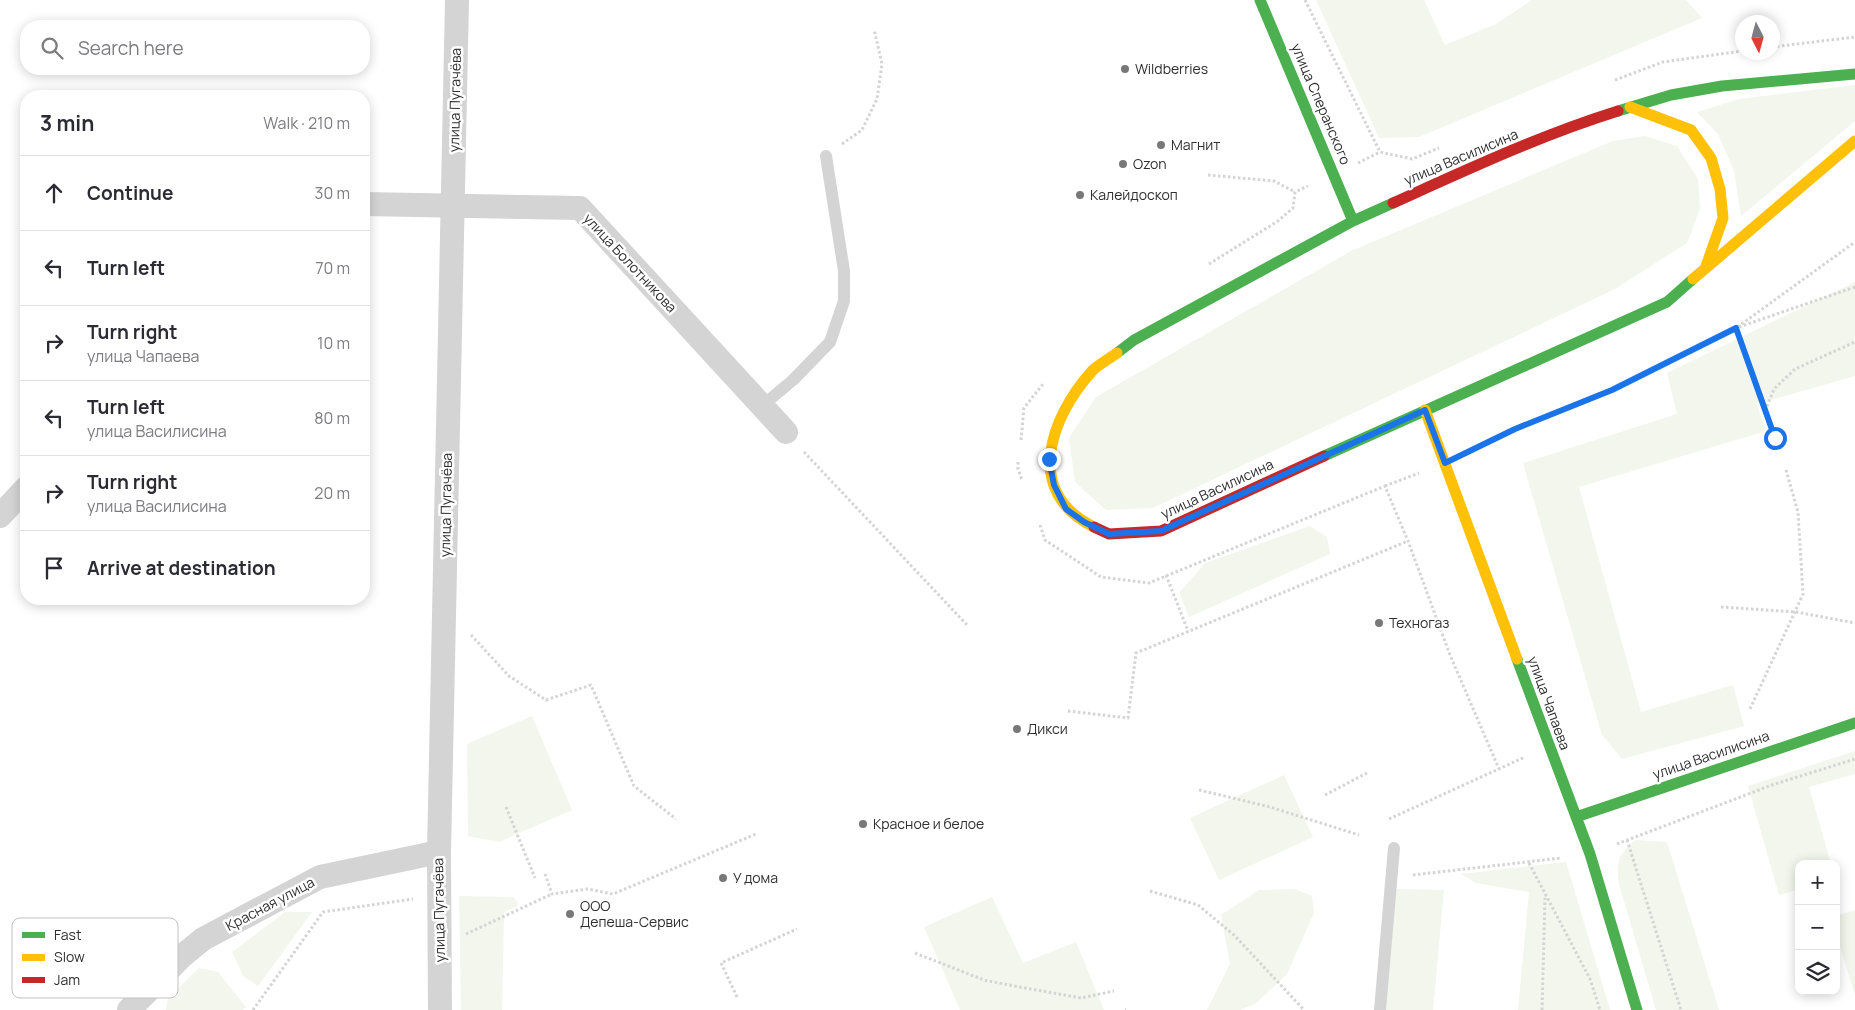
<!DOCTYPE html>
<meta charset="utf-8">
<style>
:root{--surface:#fff;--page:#f2f2f3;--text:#2b2b33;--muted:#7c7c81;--line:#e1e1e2}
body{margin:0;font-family:Manrope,sans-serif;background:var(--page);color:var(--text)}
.controls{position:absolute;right:15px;bottom:15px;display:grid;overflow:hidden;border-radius:10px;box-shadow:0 2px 12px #0003}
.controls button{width:45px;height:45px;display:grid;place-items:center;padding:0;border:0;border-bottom:1px solid var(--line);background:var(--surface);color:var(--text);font:25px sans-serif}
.compass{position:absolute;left:1735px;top:15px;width:45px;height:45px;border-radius:50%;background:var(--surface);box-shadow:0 2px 12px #0003;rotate:174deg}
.stop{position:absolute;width:15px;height:15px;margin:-11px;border:4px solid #1a73e8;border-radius:50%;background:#fff}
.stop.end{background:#1a73e8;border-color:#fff;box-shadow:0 1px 5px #0008}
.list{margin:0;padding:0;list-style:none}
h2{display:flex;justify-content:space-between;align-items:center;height:65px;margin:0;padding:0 20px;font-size:21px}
h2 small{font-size:16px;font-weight:400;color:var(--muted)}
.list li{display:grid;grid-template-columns:32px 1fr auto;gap:15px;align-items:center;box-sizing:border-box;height:75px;padding:0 20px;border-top:1px solid var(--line)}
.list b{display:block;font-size:19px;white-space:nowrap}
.list p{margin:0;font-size:16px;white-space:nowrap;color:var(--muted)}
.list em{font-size:16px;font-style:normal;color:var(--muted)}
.icon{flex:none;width:28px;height:28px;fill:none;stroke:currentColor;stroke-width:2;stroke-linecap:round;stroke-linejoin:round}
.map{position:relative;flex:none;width:1855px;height:1010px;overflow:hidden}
.search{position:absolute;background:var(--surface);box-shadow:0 2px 12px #0003;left:20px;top:20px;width:350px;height:55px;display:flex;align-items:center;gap:12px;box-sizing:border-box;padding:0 18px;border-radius:20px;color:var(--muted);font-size:19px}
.panel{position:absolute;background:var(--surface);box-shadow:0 2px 12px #0003;left:20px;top:90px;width:350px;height:515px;border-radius:20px}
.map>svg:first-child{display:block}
</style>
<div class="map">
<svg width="1855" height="1010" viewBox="0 0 1855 1010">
<rect width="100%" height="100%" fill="#fff"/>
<path fill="#f2f6ec" d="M1316,0H1424L1445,45L1496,24L1532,0H1686L1702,18L1419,137L1379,138Z
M1855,85V121L1741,216L1734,171L1718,134L1697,112L1739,99Z
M1645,136L1677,146L1698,179L1700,209L1687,243L1615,289L1153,508L1106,510L1075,482L1069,438L1096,397L1351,251L1613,141Z
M1855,282V376L1757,404L1766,431L1579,487L1641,712L1733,685L1744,726L1622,759L1602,735L1523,463L1677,414L1667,373Z
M1310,526L1327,537L1330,554L1189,617L1179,593L1205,563Z
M532,716L572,810L499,842L468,836L467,744Z
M1855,751V774L1809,787L1831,864H1799V889L1779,895L1748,786Z
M1284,775L1313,837L1219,880L1190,818Z
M1635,840L1667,842L1719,1010H1656L1619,884C1616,862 1618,854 1635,840Z
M1566,862L1610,1010H1518L1529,892L1476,883L1461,874Z
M1295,889L1312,896L1314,913L1287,974L1255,1004L1239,1010H1207L1230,964L1221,915L1259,890Z
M1394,889L1444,890L1433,1010H1385Z
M459,896L513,897L518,903L517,907L507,910L504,914L502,1010H461Z
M992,897L1023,963L1076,942L1104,1010H960L924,927Z
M1855,910V995L1836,934V916Z
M285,912H312L258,986L243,976L232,952Z
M199,968L218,972L246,1007L243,1010H166L168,998Z"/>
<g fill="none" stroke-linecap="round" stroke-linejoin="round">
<path stroke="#d4d4d4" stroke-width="3" stroke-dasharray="2.5 2.5" stroke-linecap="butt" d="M1305,0L1380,152L1412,159L1439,148
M1772,47L1855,37
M1615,80L1663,62L1742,51
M842,144L862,130L877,99L882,64L874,29
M1358,163L1380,152
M1208,175L1274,181L1295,192
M1209,264L1278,221L1293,208L1295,192L1308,186
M1765,411L1774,389L1795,369L1855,342
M1775,438L1736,328L1855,287
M1021,440L1024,408L1043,384
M1470,451L1515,429L1611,390L1736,328L1855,242
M804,452L968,626
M1018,462V469L1022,480
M1385,486L1419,473
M1040,525L1045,540L1101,577L1149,583L1385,486L1408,541L1450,655L1499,769
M1166,575L1188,631
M1721,607L1796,612L1855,623
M471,635L509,676L546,700L591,685L634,786L676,819
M1750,709L1803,594L1798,512L1786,470
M1068,711L1128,718L1136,653L1408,541
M1199,790L1270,807L1359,835
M1325,795L1367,773
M506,807L535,878
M1389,819L1525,757
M1627,840L1681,1010
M1617,844L1772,785L1855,759
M1529,863L1590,979L1600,1010
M545,874L552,894L588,889L613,894L756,834
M1413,875L1561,858
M1150,891L1198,905L1234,935L1304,1010
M466,934L552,894
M915,953L984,980L1014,986L1081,998L1114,991
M737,997L721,963L797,929
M253,1010L323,912L413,899
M1125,1010H1126
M1542,1010L1545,898"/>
<path stroke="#d4d4d4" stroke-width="12" d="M762,406L793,380L830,342L844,301V271L826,156
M1380,1010L1394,848"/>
<path stroke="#d4d4d4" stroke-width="24" d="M364,204L580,208L786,432
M0,516L26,488
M129,1010L181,957L203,939L320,877L439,852
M440,1010L439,852L457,0"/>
<path stroke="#4caf50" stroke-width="11" d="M1260,0L1353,221
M1618,111L1671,95L1722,86L1855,74
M1117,353L1134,340L1353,221L1393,203
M1324,456L1667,302L1693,279
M1517,659L1590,854L1637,1010
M1576,817L1855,723"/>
<path stroke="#ffc107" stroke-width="11" d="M1630,107L1691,130L1711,158L1720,189L1723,218L1705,269
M1693,279L1855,141
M1425,410L1517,659
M1094,527C1023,492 1050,418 1092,371C1099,364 1109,359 1117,353"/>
<path stroke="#c62828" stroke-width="11" d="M1393,203C1466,170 1541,135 1618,111
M1094,527L1109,534L1161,531L1324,456"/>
</g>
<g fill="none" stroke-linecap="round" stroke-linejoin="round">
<path stroke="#1a73e8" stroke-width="6" d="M1049,459L1054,485L1066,509L1084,522L1109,534L1161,531L1425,410L1445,463L1515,429L1612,390L1736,328L1775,438"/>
</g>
<g fill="#787878" stroke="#fff" stroke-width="2">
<circle cx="1125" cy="69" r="5"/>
<circle cx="1161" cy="145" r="5"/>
<circle cx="1123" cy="164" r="5"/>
<circle cx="1080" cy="195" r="5"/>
<circle cx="1379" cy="623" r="5"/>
<circle cx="1017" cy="729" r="5"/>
<circle cx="863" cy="824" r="5"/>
<circle cx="723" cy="878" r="5"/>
<circle cx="570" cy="914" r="5"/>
</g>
<g text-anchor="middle" stroke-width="5" stroke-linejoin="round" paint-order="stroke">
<g font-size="14" fill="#2f2f2f" stroke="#fff" text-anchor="start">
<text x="1135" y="74">Wildberries</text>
<text x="1171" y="150">Магнит</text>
<text x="1133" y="169">Ozon</text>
<text x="1090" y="200">Калейдоскоп</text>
<text x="1389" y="628">Техногаз</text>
<text x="1027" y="734">Дикси</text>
<text x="873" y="829">Красное и белое</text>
<text x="733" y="883">У дома</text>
<text x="580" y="911">ООО<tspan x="580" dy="16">Депеша-Сервис</tspan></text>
</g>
<g font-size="14" fill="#2f2f2f" stroke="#fff">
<text transform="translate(455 100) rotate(-89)" y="5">улица Пугачёва</text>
<text transform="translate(1321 104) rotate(67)" y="5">улица Сперанского</text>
<text transform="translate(1461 157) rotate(-23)" y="5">улица Василисина</text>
<text transform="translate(630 263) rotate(47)" y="5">улица Болотникова</text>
<text transform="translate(1217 489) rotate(-25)" y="5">улица Василисина</text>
<text transform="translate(446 505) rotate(-89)" y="5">улица Пугачёва</text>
<text transform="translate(1549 703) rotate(70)" y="5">улица Чапаева</text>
<text transform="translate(1711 755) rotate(-19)" y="5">улица Василисина</text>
<text transform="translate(270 904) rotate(-28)" y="5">Красная улица</text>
<text transform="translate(439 910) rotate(-91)" y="5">улица Пугачёва</text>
</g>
</g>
<rect x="12" y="918" width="166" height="80" rx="8" fill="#fff" stroke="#c1c1c1" stroke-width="1"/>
<rect x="22" y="932" width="23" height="6" fill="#4caf50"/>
<rect x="22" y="954" width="23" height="7" fill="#ffc107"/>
<rect x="22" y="977" width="23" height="6" fill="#c62828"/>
<g font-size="14" fill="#2f2f2f">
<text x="54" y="940">Fast</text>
<text x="54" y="962">Slow</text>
<text x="54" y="985">Jam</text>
</g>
</svg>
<div class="controls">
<button>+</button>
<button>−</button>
<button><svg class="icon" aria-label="layers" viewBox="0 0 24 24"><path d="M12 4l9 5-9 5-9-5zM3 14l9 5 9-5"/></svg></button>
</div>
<svg class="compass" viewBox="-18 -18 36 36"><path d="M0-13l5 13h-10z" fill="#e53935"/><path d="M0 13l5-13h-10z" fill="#7c7c81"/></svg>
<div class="stop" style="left:1775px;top:438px"></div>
<div class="stop end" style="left:1049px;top:459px"></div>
<div class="search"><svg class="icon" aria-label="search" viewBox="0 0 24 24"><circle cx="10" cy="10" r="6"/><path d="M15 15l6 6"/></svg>Search here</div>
<section class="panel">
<h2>3 min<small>Walk · 210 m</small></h2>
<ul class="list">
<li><svg class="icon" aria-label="ahead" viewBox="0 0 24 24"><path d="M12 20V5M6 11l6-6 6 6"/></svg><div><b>Continue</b></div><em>30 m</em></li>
<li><svg class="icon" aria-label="left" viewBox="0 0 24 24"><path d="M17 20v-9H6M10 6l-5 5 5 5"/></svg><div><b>Turn left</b></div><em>70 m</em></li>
<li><svg class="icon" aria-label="right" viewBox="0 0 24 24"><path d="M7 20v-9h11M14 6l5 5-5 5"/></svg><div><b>Turn right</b><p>улица Чапаева</p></div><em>10 m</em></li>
<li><svg class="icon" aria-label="left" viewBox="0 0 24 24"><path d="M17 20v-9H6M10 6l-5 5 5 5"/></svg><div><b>Turn left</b><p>улица Василисина</p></div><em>80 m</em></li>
<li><svg class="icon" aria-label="right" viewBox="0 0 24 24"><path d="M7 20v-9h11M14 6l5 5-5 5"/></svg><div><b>Turn right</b><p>улица Василисина</p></div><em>20 m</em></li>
<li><svg class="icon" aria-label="arrive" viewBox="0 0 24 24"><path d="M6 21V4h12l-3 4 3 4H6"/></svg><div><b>Arrive at destination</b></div></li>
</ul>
</section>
</div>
